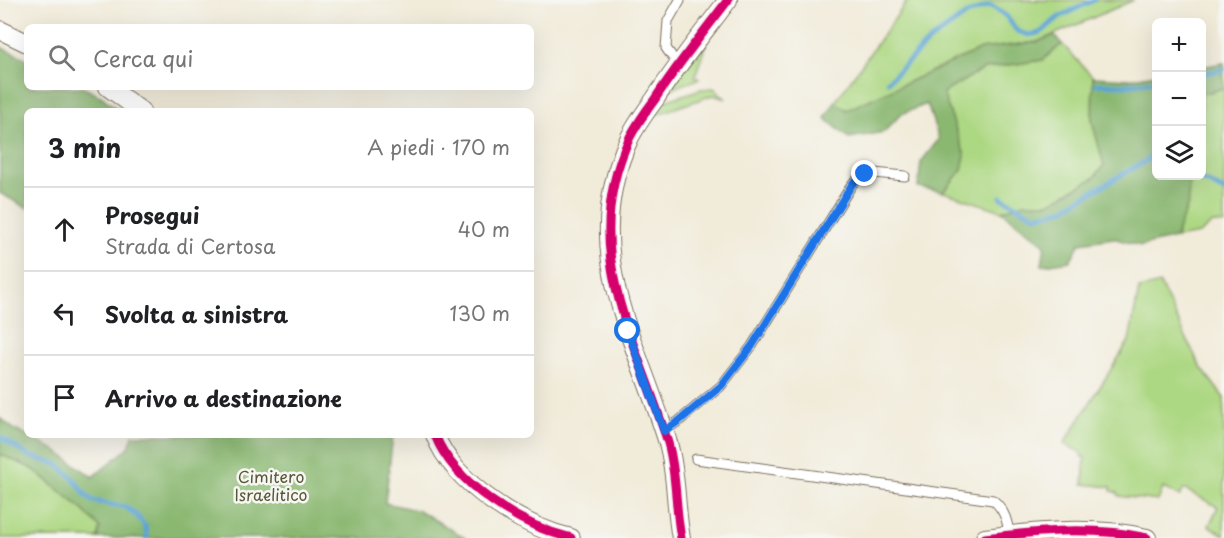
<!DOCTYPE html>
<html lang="it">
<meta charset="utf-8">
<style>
:root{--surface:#fff;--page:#f2f2f2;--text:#202124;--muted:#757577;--line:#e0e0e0}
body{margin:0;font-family:"Playpen Sans",sans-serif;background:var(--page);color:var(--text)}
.controls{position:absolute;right:18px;top:18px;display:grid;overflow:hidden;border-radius:9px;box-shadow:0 6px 24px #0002}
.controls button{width:54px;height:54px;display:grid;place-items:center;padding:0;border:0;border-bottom:2px solid var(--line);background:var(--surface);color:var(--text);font:30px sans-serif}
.stop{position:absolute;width:18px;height:18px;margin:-14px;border:4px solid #1a73e8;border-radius:50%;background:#fff}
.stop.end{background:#1a73e8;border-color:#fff;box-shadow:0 2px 6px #0008}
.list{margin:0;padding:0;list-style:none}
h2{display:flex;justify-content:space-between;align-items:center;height:78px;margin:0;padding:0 24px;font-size:26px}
h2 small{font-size:20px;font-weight:400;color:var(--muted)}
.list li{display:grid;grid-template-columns:39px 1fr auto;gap:18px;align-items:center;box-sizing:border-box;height:84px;padding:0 24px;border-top:2px solid var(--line)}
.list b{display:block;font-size:22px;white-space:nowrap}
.list p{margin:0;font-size:20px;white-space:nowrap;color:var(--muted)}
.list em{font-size:20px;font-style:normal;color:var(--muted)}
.icon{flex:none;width:33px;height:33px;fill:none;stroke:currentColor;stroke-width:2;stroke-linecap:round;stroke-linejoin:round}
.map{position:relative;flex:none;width:1224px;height:538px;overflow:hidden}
.search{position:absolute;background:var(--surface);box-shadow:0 6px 24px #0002;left:24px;top:24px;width:510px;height:66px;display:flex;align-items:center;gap:15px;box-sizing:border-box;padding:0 21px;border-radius:9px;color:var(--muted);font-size:22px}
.panel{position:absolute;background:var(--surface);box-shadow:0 6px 24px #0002;left:24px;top:108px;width:510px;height:330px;border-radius:9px}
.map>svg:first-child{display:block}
</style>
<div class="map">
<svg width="1224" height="538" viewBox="0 0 1224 538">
<rect width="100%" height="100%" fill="#f6f6f2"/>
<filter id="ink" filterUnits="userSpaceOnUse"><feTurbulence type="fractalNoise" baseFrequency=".0167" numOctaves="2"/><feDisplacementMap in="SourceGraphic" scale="12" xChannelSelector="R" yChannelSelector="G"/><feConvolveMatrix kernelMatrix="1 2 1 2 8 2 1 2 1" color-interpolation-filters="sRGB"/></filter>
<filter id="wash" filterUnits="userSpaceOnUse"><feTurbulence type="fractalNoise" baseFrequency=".008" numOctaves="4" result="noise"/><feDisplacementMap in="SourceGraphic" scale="24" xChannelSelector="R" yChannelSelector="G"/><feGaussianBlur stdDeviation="1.35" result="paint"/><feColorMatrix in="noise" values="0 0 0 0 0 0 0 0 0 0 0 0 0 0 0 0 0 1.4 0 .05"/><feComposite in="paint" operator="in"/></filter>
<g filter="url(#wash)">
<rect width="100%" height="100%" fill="#f1ebd9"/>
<path fill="#add883" stroke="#748150" stroke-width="1.5" d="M908,0H1134L1037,42L981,49L847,110L835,102Z
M707,42L695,76L699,79L670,89L679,74Z
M1062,44L1093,77L1092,121L1104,165L1094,178L1049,203H1024L1002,211L943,192L962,170L943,93L983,69L1042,60Z
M714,88L726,99L713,95L649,117L662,102L701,89Z
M1224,88V224L1213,223L1199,234L1175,238L1188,204L1189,176H1202V94Z
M1160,284L1200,366L1224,398V535L1209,526L1218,507L1184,489L1180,496L1163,488L1158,501L1119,496L1118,493L1111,491V487L1083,484L1085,457H1081L1082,453L1064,444L1129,341L1139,289Z
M0,454L33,469L81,508L100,528L98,538H0Z"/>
<path fill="#8ab871" stroke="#627148" stroke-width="1.5" d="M1054,35L1062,44L1042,60L983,69L943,93L965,155L962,170L943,192L918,187L921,162L939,139L927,104L901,114L884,132L849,138L825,118L835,102L847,110L981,49L1037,42Z
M0,47L27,59V87H82L102,97L119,111H27V208L0,193Z
M1224,63V88L1202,94V67Z
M1156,74V176H1189L1188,204L1175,238L1141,246L1113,238L1080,243L1070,261L1042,265L1045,245L1002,211L1024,203H1049L1094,178L1104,165L1092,121L1093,77L1128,79Z
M0,418L15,430L53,449L93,477L129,447L133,435H393L385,503L420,511L465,538H98L100,528L81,508L33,469L0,454Z"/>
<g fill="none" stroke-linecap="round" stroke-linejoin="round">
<path stroke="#5ca4d3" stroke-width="5" d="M1202,74L1224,69
M888,81L929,41L967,14L990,5L1006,16L1017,31L1028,35L1040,33L1059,17L1094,0
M1096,84L1124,85L1156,81
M1186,176L1207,182L1224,191
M1001,197L1035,216L1061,210L1149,159L1156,146
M0,437L29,456L57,464L72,477L86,495L93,501L126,507L137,516L145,526L147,538"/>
</g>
</g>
<g filter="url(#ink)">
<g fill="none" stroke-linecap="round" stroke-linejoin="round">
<defs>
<path id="lane" d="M678,65L666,48L668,21L680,0
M664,431L679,421L721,386L752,346L853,183L865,174L874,173L905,176
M696,459L993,500C1004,509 1008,521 1009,535"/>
<path id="street" d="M0,30L27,43
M108,87L141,111
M435,435C454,484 521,526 571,538
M681,538C675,507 677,474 668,443C636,337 577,250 630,137C637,124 646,111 655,99C677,65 703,33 728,0
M985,538C1039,531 1095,526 1147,538"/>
</defs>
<use href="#lane" stroke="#7b6e5f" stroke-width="11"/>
<use href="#street" stroke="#7b6e5f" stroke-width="20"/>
<use href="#lane" stroke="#fff" stroke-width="9"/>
<use href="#street" stroke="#fff" stroke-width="18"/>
<defs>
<path id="cycleway" d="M435,435C454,484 521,526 571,538
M681,538C675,507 677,474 668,443C636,337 577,250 630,137C637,124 646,111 655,99C677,65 703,33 728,0
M985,538C1039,531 1095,526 1147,538"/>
</defs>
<use href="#cycleway" stroke="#f6f6f2" stroke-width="13"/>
<use href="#cycleway" stroke="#d6006c" stroke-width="9"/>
</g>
</g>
<g fill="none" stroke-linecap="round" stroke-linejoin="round" filter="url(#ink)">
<path stroke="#1a73e8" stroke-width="8" d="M628,331L664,431L679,421L721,386L752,346L853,183L865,174"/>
</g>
<g text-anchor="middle" stroke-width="5" stroke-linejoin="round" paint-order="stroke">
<g font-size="16" fill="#585637" stroke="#f6f6f2">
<text x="271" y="483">Cimitero<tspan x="271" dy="18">Israelitico</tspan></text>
</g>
</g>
</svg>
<div class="controls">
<button>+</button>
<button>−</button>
<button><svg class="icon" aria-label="layers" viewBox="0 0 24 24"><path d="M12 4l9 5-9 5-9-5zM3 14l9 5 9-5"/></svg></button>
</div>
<div class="stop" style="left:628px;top:331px"></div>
<div class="stop end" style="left:865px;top:174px"></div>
<div class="search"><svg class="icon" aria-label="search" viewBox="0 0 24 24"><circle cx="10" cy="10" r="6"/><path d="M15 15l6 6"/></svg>Cerca qui</div>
<section class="panel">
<h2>3 min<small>A piedi · 170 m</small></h2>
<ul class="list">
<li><svg class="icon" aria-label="ahead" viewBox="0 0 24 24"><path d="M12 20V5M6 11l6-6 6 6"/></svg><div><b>Prosegui</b><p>Strada di Certosa</p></div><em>40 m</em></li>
<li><svg class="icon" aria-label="left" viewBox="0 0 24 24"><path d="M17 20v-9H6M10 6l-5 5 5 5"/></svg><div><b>Svolta a sinistra</b></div><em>130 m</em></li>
<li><svg class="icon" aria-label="arrive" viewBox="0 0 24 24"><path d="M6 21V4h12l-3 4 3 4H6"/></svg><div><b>Arrivo a destinazione</b></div></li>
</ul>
</section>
</div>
